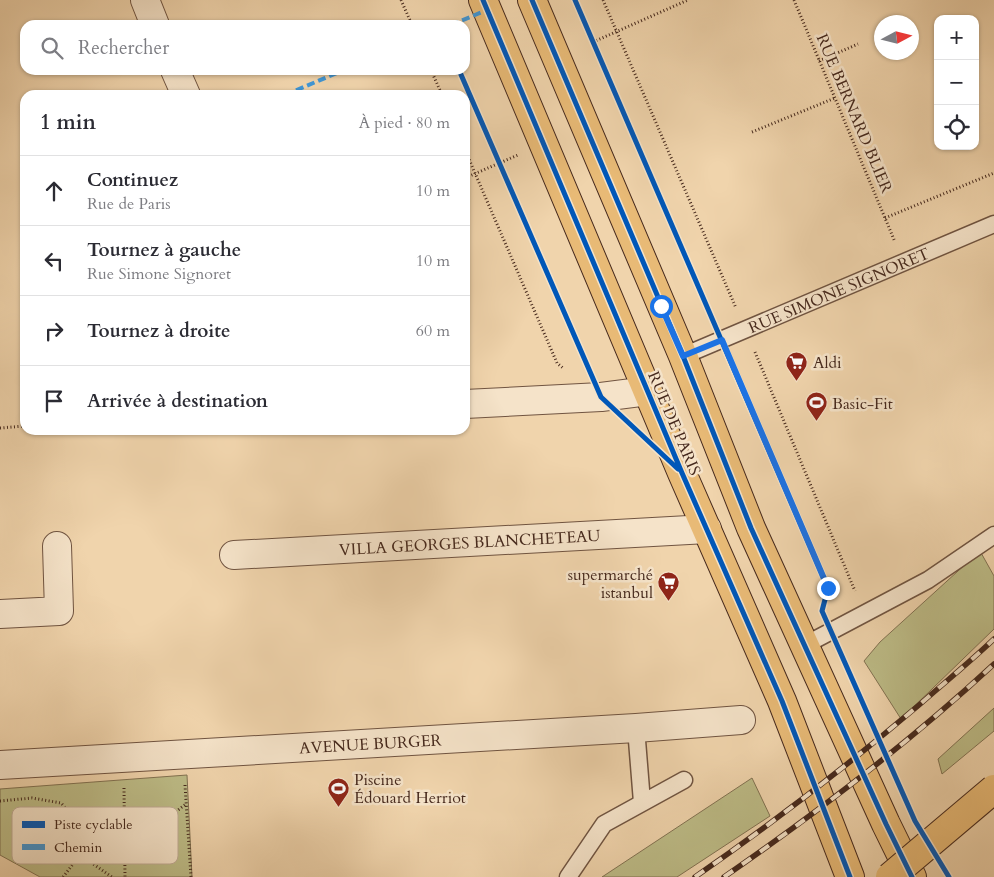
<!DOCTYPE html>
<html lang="fr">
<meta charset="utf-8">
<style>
:root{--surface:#fff;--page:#f2f2f3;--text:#2b2b33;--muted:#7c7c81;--line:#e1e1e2}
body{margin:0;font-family:Cardo,serif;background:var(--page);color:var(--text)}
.controls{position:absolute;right:15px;top:15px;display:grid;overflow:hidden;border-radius:10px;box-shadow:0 1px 4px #0004}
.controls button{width:45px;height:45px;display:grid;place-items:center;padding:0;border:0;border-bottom:1px solid var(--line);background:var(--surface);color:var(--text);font:25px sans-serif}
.compass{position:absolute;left:874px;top:15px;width:45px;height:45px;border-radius:50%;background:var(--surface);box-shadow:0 1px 4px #0004;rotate:83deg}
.stop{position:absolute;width:15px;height:15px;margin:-11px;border:4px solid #1a73e8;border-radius:50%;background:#fff}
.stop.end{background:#1a73e8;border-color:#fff;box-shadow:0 1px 5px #0008}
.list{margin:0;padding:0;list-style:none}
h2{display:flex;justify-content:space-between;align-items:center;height:65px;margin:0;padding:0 20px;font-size:21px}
h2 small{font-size:16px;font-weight:400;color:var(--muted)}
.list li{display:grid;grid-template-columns:32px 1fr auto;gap:15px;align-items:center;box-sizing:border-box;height:70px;padding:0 20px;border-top:1px solid var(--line)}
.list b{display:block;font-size:19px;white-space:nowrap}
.list p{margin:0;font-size:16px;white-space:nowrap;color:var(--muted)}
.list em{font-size:16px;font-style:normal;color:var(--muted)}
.icon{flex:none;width:28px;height:28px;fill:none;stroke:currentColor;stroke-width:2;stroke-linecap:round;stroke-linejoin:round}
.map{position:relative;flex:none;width:994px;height:877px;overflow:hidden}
.search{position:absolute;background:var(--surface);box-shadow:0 1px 4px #0004;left:20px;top:20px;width:450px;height:55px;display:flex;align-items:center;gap:12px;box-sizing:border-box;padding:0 18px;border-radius:15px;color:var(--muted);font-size:19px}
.panel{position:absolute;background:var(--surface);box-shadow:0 1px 4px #0004;left:20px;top:90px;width:450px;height:345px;border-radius:15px}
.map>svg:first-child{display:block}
</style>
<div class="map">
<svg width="994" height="877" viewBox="0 0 994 877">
<rect width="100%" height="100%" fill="#f0d4ac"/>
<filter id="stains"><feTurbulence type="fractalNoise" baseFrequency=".004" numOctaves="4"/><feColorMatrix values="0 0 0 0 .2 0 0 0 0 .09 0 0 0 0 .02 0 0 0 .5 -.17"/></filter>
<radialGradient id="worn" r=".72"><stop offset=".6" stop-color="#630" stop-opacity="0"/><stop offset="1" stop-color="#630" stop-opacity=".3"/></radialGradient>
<path fill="#bdbc87" stroke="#827252" d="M980,551L994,576V629L901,719L864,661L880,642Z
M994,708V731L942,774L938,759Z
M187,775L192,877H40L0,855V789Z
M752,778L770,816L677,877H602Z"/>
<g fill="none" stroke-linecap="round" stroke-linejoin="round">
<defs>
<g id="service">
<path id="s1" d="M683,356L994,224"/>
<path d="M805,645L928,580L994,535"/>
<path d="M636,728L642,802"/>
<path d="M568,877L604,824L684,780"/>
</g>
<g id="minor">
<path d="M145,0L155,25"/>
<path d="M175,70L186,95"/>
<path d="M465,404L601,397L648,391"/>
<path id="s2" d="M234,555L707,529"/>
<path d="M0,614L59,611L57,546"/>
<path id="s3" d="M0,765L636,728L741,720"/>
</g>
<path id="primary" d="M483,0L682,473L782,701L850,877
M532,0L683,356L751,528L886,824L912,877"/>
</defs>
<use href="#service" stroke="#705441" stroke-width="19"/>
<use href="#minor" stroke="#705441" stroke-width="30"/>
<use href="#primary" stroke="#46291d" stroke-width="30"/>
<path stroke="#46291d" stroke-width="3" stroke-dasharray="1 2.5" stroke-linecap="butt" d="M401,0L412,25
M603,0L736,308
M794,0L895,242
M593,42L688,0
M819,61L858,44
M431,70L442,95
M752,132L835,98
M465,150L557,363L563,368
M465,178L518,155
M885,218L994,173
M755,352L855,591
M0,428L25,426
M185,785L191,877
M124,788L125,877
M0,801L32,798L61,803L78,822L80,855L112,877
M63,877L80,855L125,850L186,804"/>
<use href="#service" stroke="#f5e3c9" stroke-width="16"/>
<use href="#minor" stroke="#f5e3c9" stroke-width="28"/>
<use href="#primary" stroke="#e8ba76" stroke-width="28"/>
<defs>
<path id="rail" d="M695,877C773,823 847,766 919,705C944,683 970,662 994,639
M724,877C818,812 910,742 994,664"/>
</defs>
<use href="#rail" stroke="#46291d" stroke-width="5.5"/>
<use href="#rail" stroke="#f5e3c9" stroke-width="4" stroke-dasharray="11" stroke-linecap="butt"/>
<defs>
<path id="motorway-bridge" d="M890,877L994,789"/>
</defs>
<use href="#motorway-bridge" stroke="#46291d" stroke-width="30" stroke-linecap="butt"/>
<use href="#motorway-bridge" stroke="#e8ba76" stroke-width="28"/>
<path stroke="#4096d5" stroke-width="4" stroke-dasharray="8 4" stroke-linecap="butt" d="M451,25L487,10
M285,95L344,70"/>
<defs>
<path id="cycleway" d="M483,0L682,473L782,701L850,877
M532,0L683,356L751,528L886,824L912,877
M575,0L828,588L822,611L915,821L949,877
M459,70L601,397L678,469"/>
</defs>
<use href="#cycleway" stroke="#f5e3c9" stroke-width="8"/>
<use href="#cycleway" stroke="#0057b8" stroke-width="5"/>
</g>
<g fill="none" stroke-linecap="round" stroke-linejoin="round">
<path stroke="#1a73e8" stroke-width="6" d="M661,306L683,356L722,340L828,588"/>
</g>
<defs>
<symbol id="supermarket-pin" viewBox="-11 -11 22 30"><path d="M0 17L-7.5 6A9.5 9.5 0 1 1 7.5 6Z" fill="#8f2418" stroke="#f5e3c9"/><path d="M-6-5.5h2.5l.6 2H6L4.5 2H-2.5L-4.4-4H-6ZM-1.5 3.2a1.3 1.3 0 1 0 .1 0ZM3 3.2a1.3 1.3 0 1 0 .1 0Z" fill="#fff"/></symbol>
<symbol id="stadium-pin" viewBox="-11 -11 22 30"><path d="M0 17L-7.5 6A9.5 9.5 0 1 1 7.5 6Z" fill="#8f2418" stroke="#f5e3c9"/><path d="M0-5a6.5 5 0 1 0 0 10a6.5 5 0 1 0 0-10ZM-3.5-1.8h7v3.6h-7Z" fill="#fff"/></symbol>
</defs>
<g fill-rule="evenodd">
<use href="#supermarket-pin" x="784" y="350" width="25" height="34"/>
<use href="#stadium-pin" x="804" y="390" width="25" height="34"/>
<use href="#supermarket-pin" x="656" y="570" width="25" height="34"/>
<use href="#stadium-pin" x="326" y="776" width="25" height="34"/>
</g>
<g text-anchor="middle" stroke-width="5" stroke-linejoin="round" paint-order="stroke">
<g font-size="16" fill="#46291d" stroke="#f5e3c9">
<text transform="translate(855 113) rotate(67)" y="6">RUE BERNARD BLIER</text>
<text dy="6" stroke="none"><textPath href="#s1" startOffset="169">RUE SIMONE SIGNORET</textPath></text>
<text transform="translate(675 423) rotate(67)" y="6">RUE DE PARIS</text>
<text dy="6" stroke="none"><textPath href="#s2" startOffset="236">VILLA GEORGES BLANCHETEAU</textPath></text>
<text dy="6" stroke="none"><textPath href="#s3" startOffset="371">AVENUE BURGER</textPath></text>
</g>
<g font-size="16" fill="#46291d" stroke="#f5e3c9" text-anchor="start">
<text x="813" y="368">Aldi</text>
<text x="832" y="409">Basic-Fit</text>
<text x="653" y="580" text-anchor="end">supermarché<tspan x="653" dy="18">istanbul</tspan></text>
<text x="354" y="785">Piscine<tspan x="354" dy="18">Édouard Herriot</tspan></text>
</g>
</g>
<rect x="12" y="807" width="166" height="57" rx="8" fill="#f5e3c9" stroke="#c0ab95" stroke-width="1"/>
<rect x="22" y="821" width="23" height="7" fill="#0057b8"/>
<rect x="22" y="844" width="23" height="6" fill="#4096d5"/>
<g font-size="14" fill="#46291d">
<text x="54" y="829">Piste cyclable</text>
<text x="54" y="852">Chemin</text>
</g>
<rect width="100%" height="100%" filter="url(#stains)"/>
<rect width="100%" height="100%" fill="url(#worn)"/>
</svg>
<div class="controls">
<button>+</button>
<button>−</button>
<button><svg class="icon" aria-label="locate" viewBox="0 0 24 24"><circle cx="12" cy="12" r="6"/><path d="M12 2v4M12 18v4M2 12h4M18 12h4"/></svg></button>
</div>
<svg class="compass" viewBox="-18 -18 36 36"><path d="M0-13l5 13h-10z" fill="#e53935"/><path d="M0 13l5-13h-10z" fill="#7c7c81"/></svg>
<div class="stop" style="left:661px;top:306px"></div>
<div class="stop end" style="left:828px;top:588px"></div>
<div class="search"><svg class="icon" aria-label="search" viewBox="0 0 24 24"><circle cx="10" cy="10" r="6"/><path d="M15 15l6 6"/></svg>Rechercher</div>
<section class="panel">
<h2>1 min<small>À pied · 80 m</small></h2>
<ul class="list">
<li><svg class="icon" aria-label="ahead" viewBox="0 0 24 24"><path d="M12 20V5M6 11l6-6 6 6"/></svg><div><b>Continuez</b><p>Rue de Paris</p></div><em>10 m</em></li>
<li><svg class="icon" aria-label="left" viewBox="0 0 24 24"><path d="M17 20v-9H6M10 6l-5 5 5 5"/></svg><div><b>Tournez à gauche</b><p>Rue Simone Signoret</p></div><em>10 m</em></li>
<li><svg class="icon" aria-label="right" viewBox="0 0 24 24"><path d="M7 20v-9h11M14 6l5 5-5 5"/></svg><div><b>Tournez à droite</b></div><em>60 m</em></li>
<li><svg class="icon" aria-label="arrive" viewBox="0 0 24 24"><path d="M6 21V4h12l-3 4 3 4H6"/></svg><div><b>Arrivée à destination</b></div></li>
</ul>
</section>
</div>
